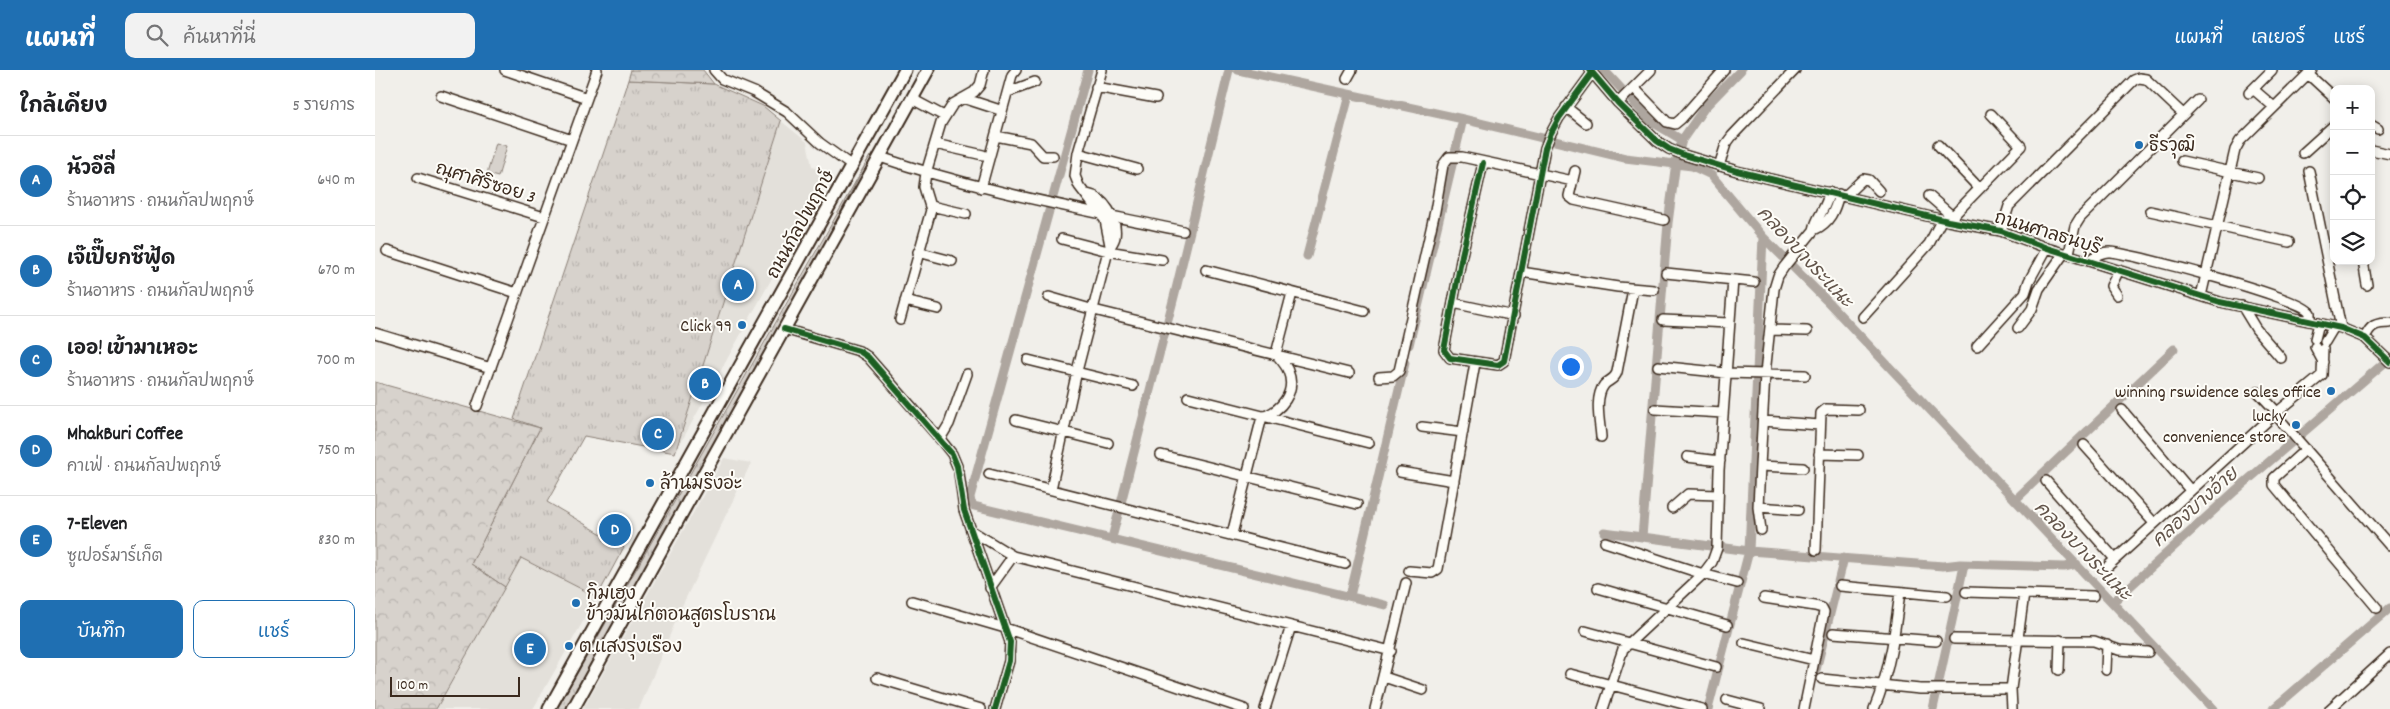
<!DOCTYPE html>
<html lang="th">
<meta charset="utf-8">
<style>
:root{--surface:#fff;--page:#f2f2f2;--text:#202124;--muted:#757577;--line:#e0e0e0;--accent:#1f6fb2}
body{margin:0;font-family:Dekko,"Playpen Sans Thai",sans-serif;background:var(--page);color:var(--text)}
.controls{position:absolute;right:15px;top:15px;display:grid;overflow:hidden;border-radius:10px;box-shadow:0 2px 12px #0003}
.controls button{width:45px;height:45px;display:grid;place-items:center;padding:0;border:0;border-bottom:1px solid var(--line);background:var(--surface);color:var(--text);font:25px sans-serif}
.scale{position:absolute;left:15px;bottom:12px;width:130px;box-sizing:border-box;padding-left:5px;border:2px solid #3b2a1e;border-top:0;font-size:14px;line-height:18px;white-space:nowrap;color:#3b2a1e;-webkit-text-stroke:4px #fdfcf7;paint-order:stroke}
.you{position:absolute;left:1195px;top:296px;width:18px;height:18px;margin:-12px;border:4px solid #fff;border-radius:50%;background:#1a73e8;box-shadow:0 0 0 8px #1a73e833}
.badge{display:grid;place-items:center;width:32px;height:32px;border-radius:50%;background:var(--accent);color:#fff;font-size:16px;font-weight:700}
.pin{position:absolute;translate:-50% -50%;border:2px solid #fff;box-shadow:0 1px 5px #0006}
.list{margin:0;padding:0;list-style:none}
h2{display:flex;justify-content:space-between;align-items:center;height:65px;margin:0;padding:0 20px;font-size:21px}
h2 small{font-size:16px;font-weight:400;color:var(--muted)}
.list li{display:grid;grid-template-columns:32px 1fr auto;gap:15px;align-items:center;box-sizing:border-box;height:90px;padding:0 20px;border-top:1px solid var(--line)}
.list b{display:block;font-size:19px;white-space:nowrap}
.list p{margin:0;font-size:16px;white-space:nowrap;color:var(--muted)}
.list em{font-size:16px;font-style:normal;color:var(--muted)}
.actions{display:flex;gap:10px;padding:15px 20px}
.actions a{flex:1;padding:11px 0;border:1px solid var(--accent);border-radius:10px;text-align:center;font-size:18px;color:var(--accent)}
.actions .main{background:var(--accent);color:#fff}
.icon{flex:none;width:28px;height:28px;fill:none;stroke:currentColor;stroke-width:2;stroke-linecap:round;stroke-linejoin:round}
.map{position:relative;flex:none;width:2015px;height:639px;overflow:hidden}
header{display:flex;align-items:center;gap:30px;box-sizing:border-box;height:70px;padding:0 25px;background:var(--accent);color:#fff}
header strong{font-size:24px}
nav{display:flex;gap:28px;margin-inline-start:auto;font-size:18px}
.search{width:350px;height:45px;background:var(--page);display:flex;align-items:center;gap:12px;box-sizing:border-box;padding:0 18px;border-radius:10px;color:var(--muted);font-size:19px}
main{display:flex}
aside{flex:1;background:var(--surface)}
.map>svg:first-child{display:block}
</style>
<header>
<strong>แผนที่</strong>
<div class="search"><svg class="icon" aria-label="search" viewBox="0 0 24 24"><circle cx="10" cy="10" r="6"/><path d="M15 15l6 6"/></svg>ค้นหาที่นี่</div>
<nav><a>แผนที่</a><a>เลเยอร์</a><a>แชร์</a></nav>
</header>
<main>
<aside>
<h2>ใกล้เคียง<small>5 รายการ</small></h2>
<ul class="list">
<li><span class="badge">A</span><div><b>นัวอีลี่</b><p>ร้านอาหาร · ถนนกัลปพฤกษ์</p></div><em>640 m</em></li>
<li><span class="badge">B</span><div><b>เจ๊เปี๊ยกซีฟู้ด</b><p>ร้านอาหาร · ถนนกัลปพฤกษ์</p></div><em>670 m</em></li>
<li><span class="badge">C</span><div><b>เออ! เข้ามาเหอะ</b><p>ร้านอาหาร · ถนนกัลปพฤกษ์</p></div><em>700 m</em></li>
<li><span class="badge">D</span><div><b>MhakBuri Coffee</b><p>คาเฟ่ · ถนนกัลปพฤกษ์</p></div><em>750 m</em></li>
<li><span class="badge">E</span><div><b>7-Eleven</b><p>ซูเปอร์มาร์เก็ต</p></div><em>830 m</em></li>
</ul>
<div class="actions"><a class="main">บันทึก</a><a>แชร์</a></div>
</aside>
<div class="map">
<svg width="2015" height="639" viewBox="0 0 2015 639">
<defs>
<pattern id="grass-tufts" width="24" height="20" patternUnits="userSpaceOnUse" patternTransform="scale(1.25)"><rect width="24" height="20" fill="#d7d2cc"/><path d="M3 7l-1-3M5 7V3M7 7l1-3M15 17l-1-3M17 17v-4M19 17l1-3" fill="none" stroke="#b9b4af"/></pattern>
<pattern id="forest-crowns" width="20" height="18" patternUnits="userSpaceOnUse" patternTransform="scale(1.25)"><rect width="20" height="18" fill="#d7d2cc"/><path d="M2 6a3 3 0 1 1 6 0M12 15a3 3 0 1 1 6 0" fill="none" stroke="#b9b4af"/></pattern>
</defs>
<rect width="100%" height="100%" fill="#f1efea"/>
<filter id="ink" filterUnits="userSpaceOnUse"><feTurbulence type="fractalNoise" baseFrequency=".02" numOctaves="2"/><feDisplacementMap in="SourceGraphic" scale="10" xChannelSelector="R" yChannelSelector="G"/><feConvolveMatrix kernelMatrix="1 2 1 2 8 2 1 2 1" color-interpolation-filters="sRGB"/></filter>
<g filter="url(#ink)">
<path fill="#e3e0da" d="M406,51L432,72L437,96L453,107L300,383Z
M349,388L376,393L307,536L264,639H208Z
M145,487L222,527L158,639H61Z"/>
<path fill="url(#grass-tufts)" stroke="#897e75" d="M253,10L339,14L388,36L406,51L300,383L209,366L172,432L249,477L222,527L146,488L130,517L96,494L165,358L139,349Z
M495,86L430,210L191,639H182Z"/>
<path fill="url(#forest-crowns)" stroke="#897e75" d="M256,0H328L339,14L253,10Z
M0,312L165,358L96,494L130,517L61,639H0Z"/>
<path fill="#d7d2cc" stroke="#897e75" d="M121,73L132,76L123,107L112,104Z"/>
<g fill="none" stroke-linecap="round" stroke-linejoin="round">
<path stroke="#aea69f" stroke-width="9" d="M713,0L595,427L596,433L599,436L1010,535
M863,0L1088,49L1250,88L1317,96L1336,105L1388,167L1451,230L1838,639
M1229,0L1277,52L1307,70
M932,186L974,25
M1034,275L1088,49
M1640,430L1799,279
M1229,462L1374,481L1568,496L1585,494L1690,497L1702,494
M1267,467L1293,153L1301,92L1307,70L1330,37L1366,0
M737,468L802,215L854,0
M975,526L1030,293
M1738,532L1860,421L2015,288
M1441,600L1469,488
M1333,639L1374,481L1388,167
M1558,639L1589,495
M1898,639L2015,538"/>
<defs>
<path id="minor" d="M130,0L212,28
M339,0L347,9L379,22L412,42L445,73L477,96
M727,0L703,83L700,106L704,116L730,150L735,175
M1215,0L1243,33L1282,71L1294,79L1309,85L1362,101L1573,151L1626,161L1672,178L1845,232L1966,258L1990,268L2015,292
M1933,4L1959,28
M972,9L977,0
M721,17L781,28
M1259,18L1292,52L1300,54L1306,49L1349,0
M1878,19L1899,37
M633,22L660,12
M1874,23L1897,0
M66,26L197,70
M588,28L622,39
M537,29L569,46
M1243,33L1276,0
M1191,37L1211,53
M1996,55L2003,59
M621,66L656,73L668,86H678
M560,74L608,85
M1563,75L1604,118
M1996,80L2015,84
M703,83L762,99
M1928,83L1959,55
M505,87C604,121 706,139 808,161
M1807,91L1883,108
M1108,93L1087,185L1069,280L1075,288L1123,295L1129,291L1170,78L1176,63L1184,48L1217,3
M1344,96L1351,74L1357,66L1420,0
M1200,101L1194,126L1199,130L1289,150
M1934,101L1966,258
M43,108L169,147
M606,118L637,5L641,0
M1470,126L1488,109L1494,110L1504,121
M1554,126L1577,146
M556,136L591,144
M1775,141L1914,172
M1573,151L1646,76L1616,44
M1439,160C1455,153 1460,140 1464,124
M1626,161L1634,136L1759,10L1764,8L1771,9L1808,44
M687,169L733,181L787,190
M12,181L142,223
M543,182L577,191
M1694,183L1700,156L1705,148L1823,30
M1714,190C1720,186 1728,181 1735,182C1759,184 1929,228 1935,243V251
M1988,191L1992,215
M831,200L989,241
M1146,202L1243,217L1279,220
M1291,203L1379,212
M1742,225L1736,216L1744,200
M1826,226L1860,80L1865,71L1937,0
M674,227L719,240L974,303
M530,231L563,239
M1078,233L1139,246
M1867,236L1881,259L1906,288
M1488,247L1554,174L1567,149
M525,250L556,140L549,117L551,103L566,53L578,34L599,22L605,15L609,0
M1288,250L1354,253
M1643,258L1657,239L1664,219L1689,183
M409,259L484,281L493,287L565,369L577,384L582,396
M1395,260L1432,261
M0,263L116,298
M1990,268C1995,255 2001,253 2015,253
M1940,269L1944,253
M1950,272L1959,257
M1602,276L1650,223L1654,211L1672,178
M1940,277L1948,292
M653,290L758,316
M1283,296L1351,303L1430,305
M1004,307L1018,306L1024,301L1060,141L1068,95L1074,87H1087L1198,111
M1883,322L1902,342
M813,327L994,373
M102,336L222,0
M1280,339L1348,343
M1747,340L1815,420
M1900,344L2015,476
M641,350L733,373
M1388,351L1445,355
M1047,357L1088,362
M1226,367C1225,352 1219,328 1229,315C1233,310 1240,310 1242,302L1258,219
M565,369L574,354L592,304
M1709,375L1779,453
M1931,379L1899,408V415L2002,538
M1444,384L1483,385
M786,385L982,434
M1312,387L1345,391
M1385,396L1428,398
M1025,402L1079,411
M584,403L589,440L635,572L634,591L620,639
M614,404L970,494
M1671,411L1740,489
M676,419L702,301L733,181C735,176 739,172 740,167C743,149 729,127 712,124
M1383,437L1423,440
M1297,438L1313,424L1343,425
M1386,460L1383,437L1385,396L1390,304L1399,219L1403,206L1409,197L1439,160C1441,146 1453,137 1454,122
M597,461L638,486L1016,581
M857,464L887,347C906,341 922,322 913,301C911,295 905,289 901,284L917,223
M1230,472L1328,504L1362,513
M1441,480L1446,343L1451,339L1484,340
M1733,496L1900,344L1947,305L1948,279
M1034,501L1057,503L1063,499L1100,293
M1465,516L1572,526
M615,518L638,486
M1223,518L1352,555
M1591,522L1718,526
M1389,528L1440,536L1447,538L1449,542L1429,639
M537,531L630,558L869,639
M1210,561L1341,597
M1458,563L1561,571
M1579,569L1719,571L1744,580L1773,582
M1369,573L1439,590
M1684,600L1685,570
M1731,600L1732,575
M1195,604L1327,639
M1009,607L1048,620
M502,608L606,639
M1447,609L1545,619H1636
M1352,630L1386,639
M890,639L916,556
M1000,639L1031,513
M1228,639L1248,579L1328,504L1337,492L1342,478L1344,400L1358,210
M1499,639C1515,601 1520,562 1525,522
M1637,639L1636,619L1649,524
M1955,639L2015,584"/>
<path id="major" d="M174,639L530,0
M198,639L553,0"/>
</defs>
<use href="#minor" stroke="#3b2a1e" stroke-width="12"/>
<use href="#major" stroke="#3b2a1e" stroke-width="15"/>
<use href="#minor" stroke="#fdfcf7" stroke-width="9"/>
<use href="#major" stroke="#fdfcf7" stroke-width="11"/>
<defs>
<path id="cycleway" d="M1215,0L1243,33L1282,71L1294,79L1309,85L1362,101L1573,151L1626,161L1672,178L1845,232L1966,258L1990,268L2015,292
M1108,93L1087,185L1069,280L1075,288L1123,295L1129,291L1170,78L1176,63L1184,48L1217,3
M409,259L484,281L493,287L577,384L582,396L589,440L635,572L634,591L620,639"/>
</defs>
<use href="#cycleway" stroke="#fdfcf7" stroke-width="9"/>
<use href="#cycleway" stroke="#1b5e20" stroke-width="6"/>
</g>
</g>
<g fill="#1f6fb2" stroke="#fdfcf7" stroke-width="2">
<circle cx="1764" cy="75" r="5"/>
<circle cx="367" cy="255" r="5"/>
<circle cx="1956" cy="321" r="5"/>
<circle cx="1921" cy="355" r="5"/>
<circle cx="275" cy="413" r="5"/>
<circle cx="201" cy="533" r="5"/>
<circle cx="194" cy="576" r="5"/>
</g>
<g text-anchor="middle" stroke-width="4" stroke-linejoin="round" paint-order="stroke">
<g font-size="18" fill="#3b2a1e" stroke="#fdfcf7" text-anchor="start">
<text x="1774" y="81">ธีรวุฒิ</text>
<text x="357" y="261" text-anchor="end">Click 99</text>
<text x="1946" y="327" text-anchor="end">winning rswidence sales office</text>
<text x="1911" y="351" text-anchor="end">lucky<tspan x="1911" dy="21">convenience store</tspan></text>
<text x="285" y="419">ล้านมรึงอ่ะ</text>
<text x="211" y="529">กิมเฮง<tspan x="211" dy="21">ข้าวมันไก่ตอนสูตรโบราณ</tspan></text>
<text x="204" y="582">ต.แสงรุ่งเรือง</text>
</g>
<g font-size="18" fill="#3b2a1e" stroke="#fdfcf7">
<text transform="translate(111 112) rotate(17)" y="6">ณุศาศิริซอย 3</text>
<text transform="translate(425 154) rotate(-61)" y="6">ถนนกัลปพฤกษ์</text>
<text transform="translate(1673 162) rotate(17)" y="6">ถนนศาลธนบุรี</text>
</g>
<g font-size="19" font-style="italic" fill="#63554b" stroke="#fdfcf7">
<text transform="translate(1431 186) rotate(47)" y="7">คลองบางระแนะ</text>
<text transform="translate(1819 436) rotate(-42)" y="7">คลองบางอ้าย</text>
<text transform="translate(1709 480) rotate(46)" y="7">คลองบางระแนะ</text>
</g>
</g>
</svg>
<div class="controls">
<button>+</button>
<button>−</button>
<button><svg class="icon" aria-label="locate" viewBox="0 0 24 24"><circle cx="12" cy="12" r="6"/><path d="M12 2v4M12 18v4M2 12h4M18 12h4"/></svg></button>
<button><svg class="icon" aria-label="layers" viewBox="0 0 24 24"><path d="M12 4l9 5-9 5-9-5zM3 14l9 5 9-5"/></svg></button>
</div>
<div class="scale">100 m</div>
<div class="you"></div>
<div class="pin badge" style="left:363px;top:215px">A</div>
<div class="pin badge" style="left:330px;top:314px">B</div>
<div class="pin badge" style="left:283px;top:364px">C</div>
<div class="pin badge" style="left:240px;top:460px">D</div>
<div class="pin badge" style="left:155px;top:579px">E</div>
</div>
</main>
